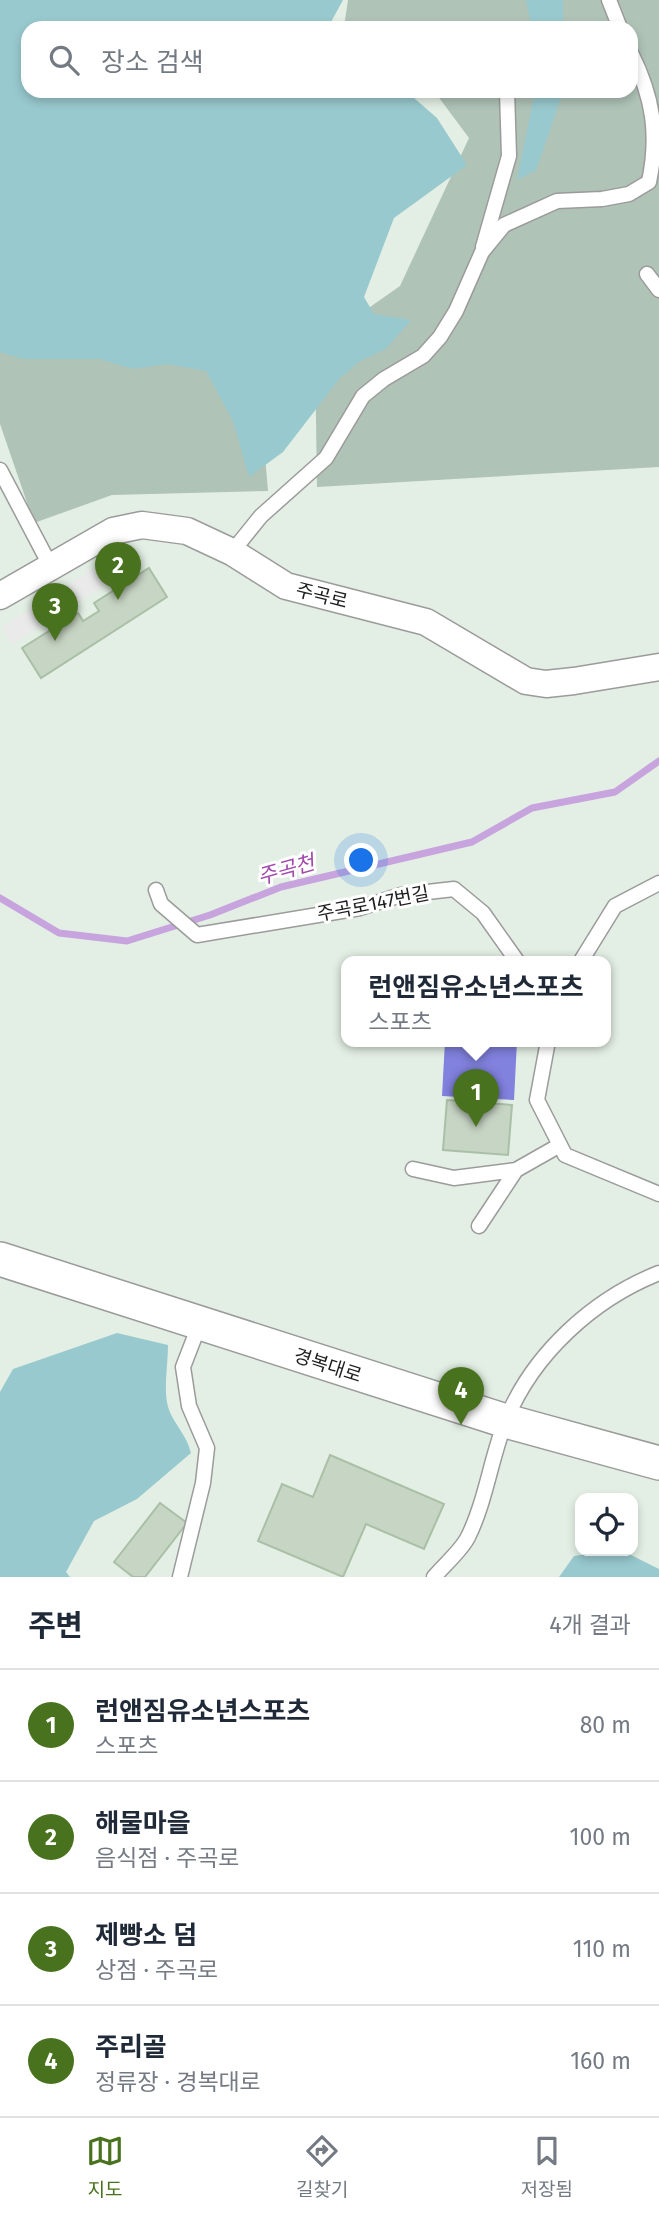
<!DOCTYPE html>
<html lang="ko">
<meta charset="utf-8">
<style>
:root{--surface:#fff;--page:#f2f2f3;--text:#1f2937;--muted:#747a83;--line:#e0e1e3;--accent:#49721e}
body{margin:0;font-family:"Fira Sans","Noto Sans KR",sans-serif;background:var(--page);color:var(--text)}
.controls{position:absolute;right:21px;bottom:21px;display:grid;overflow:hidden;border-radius:14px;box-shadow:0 4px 10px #0003}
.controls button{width:63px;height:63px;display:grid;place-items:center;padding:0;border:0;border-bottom:2px solid var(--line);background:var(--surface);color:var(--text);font:35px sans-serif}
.you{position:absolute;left:362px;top:861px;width:24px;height:24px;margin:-18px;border:5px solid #fff;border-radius:50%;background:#1a73e8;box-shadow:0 0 0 10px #1a73e833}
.badge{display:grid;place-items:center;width:46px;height:46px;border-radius:50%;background:var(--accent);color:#fff;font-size:23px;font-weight:700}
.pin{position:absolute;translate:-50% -58px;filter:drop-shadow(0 2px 4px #0008)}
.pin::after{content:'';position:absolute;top:37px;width:24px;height:21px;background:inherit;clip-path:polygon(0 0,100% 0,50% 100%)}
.popup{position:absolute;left:341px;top:956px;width:270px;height:91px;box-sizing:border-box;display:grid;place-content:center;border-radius:14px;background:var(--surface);filter:drop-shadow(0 2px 5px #0005);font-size:23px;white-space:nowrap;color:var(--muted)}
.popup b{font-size:26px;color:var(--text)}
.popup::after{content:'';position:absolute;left:50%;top:100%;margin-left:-14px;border:14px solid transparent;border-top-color:var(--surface)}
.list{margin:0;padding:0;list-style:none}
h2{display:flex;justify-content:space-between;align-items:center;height:91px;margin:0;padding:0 28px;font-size:30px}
h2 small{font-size:23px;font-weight:400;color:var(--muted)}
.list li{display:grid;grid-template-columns:46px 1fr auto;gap:21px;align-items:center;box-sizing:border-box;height:112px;padding:0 28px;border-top:2px solid var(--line)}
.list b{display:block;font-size:26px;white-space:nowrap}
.list p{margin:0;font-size:23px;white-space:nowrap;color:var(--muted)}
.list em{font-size:23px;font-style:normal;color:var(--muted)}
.icon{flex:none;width:38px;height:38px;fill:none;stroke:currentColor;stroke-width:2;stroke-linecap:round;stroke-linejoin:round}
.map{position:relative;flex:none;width:659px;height:1577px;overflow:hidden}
.search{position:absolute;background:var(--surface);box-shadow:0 4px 10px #0003;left:21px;right:21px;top:21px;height:77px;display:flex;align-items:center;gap:18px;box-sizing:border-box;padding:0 24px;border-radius:21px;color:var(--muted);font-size:26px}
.sheet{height:539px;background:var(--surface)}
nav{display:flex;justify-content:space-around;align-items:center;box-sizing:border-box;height:98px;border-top:2px solid var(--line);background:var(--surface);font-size:19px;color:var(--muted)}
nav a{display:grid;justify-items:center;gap:4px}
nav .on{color:var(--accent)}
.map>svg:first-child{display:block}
</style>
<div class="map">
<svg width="659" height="1577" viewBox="0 0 659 1577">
<rect width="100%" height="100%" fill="#e3efe4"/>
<path fill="#afc3b7" d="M348,0H659V467L317,487L315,352L350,321L400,286L469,138L434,91H631V28H350L344,27Z
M0,280L257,360L268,491L112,495L34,523L0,424Z"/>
<path fill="#98c9ce" d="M0,0H343L331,22L333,28H28V91H406L437,118L467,165L394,218L364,297L374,314L411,320L386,349L360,361L340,378L283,452L249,477L233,421L206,371L167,364L133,369L99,359H23L0,352Z
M526,0H563V28H532Z
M535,91L563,92L536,170L517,180Z
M117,1333L168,1345C168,1363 164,1385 167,1402C170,1421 186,1432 191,1453L137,1499L94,1521L66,1572L70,1577H0V1392L13,1369Z
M607,1551H623L659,1569V1577H559L574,1556Z"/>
<path fill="#8181de" d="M445,1041H517L514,1100L442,1096Z"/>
<path fill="#eaeaea" d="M130,545L141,562L12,644L2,627Z"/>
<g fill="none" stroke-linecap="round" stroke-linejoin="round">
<path stroke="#c7a4dd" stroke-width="7" d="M0,898L59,933L127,941L210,915L281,887L472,842L532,808L615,792L659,761"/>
</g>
<path fill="#c7d5c4" stroke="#aac0a6" stroke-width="2" d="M149,568L167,597L41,678L22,648L78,613L83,621L99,611L94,603Z
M447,1100L512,1105L508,1155L443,1150Z
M330,1455L444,1504L424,1549L366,1524L343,1577L258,1541L282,1484L313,1497Z
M160,1503L187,1523L145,1577H133L114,1562Z"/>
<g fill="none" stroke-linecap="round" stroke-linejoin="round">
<defs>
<path id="service" d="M609,0L620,28
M483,247L509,156L507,91
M647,274L659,290
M0,470L51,567
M232,552L261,516L326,458L363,396L384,379L423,356L440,337L456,311L482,252L504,225L557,201L602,199L629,194L649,182C659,134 653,97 631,53
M156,890L161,904L197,935L360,908L401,895L454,889L483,913L517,961
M581,961L615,906L659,883
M548,1041L537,1100L565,1155L659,1194
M413,1169L454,1178L516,1170
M479,1226L516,1170L560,1145
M180,1577L203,1483L207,1448L189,1406L183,1367L200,1323
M434,1577C444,1565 461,1551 468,1537C486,1501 491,1457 506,1420C533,1354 593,1299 659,1273"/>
<path id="minor" d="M0,596L113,531L142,525L187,531L232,552L286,586L426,622L526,681L546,684L574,681L659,667"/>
<path id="tertiary" d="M0,1259L506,1421L659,1463"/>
</defs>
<use href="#service" stroke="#9b9b9b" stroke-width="17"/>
<use href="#minor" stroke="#9b9b9b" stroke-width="29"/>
<use href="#tertiary" stroke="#9b9b9b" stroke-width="36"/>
<use href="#service" stroke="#fff" stroke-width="14"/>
<use href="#minor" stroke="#fff" stroke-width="26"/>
<use href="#tertiary" stroke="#fff" stroke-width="33"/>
</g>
<g text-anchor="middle" stroke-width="6" stroke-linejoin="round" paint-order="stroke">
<g font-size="19" fill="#1e1e1e" stroke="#fff">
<text transform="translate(322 595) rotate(14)" y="7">주곡로</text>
<text transform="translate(373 903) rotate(-11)" y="7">주곡로147번길</text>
<text transform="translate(328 1365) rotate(18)" y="7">경복대로</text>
</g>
<g font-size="21" font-style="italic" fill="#a24aad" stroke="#fff">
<text transform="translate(286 870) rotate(-16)" y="7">주곡천</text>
</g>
</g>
</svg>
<div class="controls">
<button><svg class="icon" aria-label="locate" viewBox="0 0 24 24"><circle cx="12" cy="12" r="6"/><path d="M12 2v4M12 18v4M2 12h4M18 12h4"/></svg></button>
</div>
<div class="you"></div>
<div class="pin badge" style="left:476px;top:1127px">1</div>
<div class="popup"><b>런앤짐유소년스포츠</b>스포츠</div>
<div class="pin badge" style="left:118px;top:600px">2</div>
<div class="pin badge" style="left:55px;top:641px">3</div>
<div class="pin badge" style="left:461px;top:1425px">4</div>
<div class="search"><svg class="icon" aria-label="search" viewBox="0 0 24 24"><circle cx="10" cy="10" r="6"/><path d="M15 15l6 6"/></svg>장소 검색</div>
</div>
<section class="sheet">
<h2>주변<small>4개 결과</small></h2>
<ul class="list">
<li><span class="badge">1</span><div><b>런앤짐유소년스포츠</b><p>스포츠</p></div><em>80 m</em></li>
<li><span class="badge">2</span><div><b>해물마을</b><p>음식점 · 주곡로</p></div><em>100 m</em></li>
<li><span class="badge">3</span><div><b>제빵소 덤</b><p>상점 · 주곡로</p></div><em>110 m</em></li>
<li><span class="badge">4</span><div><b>주리골</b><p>정류장 · 경복대로</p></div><em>160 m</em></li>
</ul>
</section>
<nav>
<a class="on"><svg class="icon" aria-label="map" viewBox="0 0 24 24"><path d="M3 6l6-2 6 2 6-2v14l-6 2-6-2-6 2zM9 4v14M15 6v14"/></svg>지도</a>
<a><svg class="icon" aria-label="directions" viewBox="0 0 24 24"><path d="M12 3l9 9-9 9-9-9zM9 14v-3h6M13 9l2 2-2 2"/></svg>길찾기</a>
<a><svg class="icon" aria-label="saved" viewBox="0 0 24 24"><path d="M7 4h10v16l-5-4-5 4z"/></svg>저장됨</a>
</nav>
